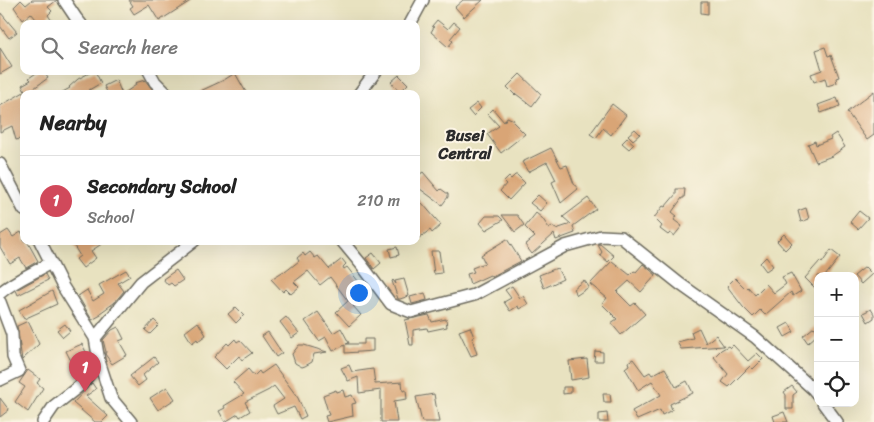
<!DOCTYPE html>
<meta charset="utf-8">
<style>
:root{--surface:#fff;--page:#f2f2f2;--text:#222;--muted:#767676;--line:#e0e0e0;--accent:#d1495b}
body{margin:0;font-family:Sriracha,sans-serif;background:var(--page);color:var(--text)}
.controls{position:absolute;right:15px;bottom:15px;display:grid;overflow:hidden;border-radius:10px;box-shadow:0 5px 20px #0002}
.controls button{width:45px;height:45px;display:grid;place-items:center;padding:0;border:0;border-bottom:1px solid var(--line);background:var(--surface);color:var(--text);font:25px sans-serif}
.you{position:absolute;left:358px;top:292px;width:18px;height:18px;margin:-12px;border:4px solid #fff;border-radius:50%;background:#1a73e8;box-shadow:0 0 0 8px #1a73e833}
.badge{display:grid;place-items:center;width:32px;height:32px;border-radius:50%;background:var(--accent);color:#fff;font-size:16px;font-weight:700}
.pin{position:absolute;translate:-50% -41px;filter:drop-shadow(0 1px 2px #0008)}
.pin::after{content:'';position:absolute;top:26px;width:18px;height:15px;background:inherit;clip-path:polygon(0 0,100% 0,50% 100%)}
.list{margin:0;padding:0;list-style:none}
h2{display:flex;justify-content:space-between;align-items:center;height:65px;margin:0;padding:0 20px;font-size:21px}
h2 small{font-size:16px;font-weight:400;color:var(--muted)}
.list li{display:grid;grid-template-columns:32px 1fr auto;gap:15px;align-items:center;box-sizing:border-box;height:90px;padding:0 20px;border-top:1px solid var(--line)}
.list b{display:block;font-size:19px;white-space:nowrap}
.list p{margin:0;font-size:16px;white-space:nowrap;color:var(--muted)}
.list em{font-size:16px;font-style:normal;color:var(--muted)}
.icon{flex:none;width:28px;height:28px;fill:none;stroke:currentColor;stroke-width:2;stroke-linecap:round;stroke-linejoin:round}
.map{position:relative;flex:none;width:874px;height:422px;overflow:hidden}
.search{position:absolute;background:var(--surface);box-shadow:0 5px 20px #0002;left:20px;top:20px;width:400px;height:55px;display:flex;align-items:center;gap:12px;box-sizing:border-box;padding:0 18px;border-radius:10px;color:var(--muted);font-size:19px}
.panel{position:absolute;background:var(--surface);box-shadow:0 5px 20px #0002;left:20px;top:90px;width:400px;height:155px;border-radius:10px}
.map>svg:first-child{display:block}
</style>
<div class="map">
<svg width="874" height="422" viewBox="0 0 874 422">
<rect width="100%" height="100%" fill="#fcf5e5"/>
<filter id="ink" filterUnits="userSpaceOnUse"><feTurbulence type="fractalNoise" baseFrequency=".02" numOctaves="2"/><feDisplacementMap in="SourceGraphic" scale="10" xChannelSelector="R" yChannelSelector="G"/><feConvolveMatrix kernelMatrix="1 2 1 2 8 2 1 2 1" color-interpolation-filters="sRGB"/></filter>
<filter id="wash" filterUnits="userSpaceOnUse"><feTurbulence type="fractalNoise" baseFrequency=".0096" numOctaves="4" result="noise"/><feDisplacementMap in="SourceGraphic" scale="20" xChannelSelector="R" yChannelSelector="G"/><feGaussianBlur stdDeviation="1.12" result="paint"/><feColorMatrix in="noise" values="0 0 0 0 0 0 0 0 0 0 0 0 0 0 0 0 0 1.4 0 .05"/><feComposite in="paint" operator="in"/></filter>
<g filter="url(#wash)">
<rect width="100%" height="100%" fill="#e8e2c0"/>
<g id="blocks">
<path fill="#d9a576" d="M21,0L26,5L32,0H57L48,7L52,11L48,15L54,24H40L31,13L23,20L14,7Z
M129,0H192L159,21L149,5L134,14L130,8L133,6Z
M463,0H483L464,17L455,7Z
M701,2H708V14L701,13Z
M0,12L17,32L9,38L0,26Z
M437,20L448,29L454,22L460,27L450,39L453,41L448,47L431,32L434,27L432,26Z
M825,47L828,56L831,55L839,77L836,78L837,83L827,86L825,78L814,82L811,74L822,70L816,50Z
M0,48L12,67L0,74Z
M39,71H43L48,78L34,88L37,94H27L22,85L31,80L29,78Z
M93,71H95L101,83L89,90L91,94H59L70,88L69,87L78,79Z
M235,73L247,94H194L224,80Z
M520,74L541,94L532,106L516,94L515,95L507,87Z
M399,75L408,84L400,92L391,82Z
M116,80L122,94H108L104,86Z
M145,80L156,94H123L136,85L135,83Z
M874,91V135L867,140L847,112Z
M24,92V138L16,140L12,126L0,132V106Z
M837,98L840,106L821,113L818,105Z
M477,103L481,108L473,116L468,110Z
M612,104L626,115L611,135L603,128L596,138L590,134Z
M493,109L504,122L507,117L514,120L513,122L525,134L501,153L487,134L499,126L488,114Z
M635,129L640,134L633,140L628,135Z
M836,133L845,147L832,156L816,162L808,144L815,141L816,145L831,139L830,137Z
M627,138L634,144L629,149L622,143Z
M551,148L561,167L567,165L574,184L578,189L561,203L552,182L556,180L547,162L528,172L522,162Z
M423,172L439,191L441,189L448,194V197L442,205L416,186V177Z
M515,175H517L525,183L509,200L500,191L506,184L504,182L509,177L511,179Z
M676,189H685L684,198H682L672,212L677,216L674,220L682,226L674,236L670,233L668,235L660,229L662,226L654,218L663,206L665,207L676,194Z
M538,195L547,203L540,211L530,203Z
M416,196L441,225L432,233L430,230L419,238L416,234Z
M588,198L596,209L573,226L575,233L556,240L554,234L532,254L525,245L535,237L525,227L536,213L542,218L549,228L552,226L556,229L571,224L563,217Z
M806,208L809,219L801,222L798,211Z
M859,211L868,218L858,229L850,222Z
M502,215H517L524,225L515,232Z
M486,216H499L503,220L486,230L480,223Z
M8,230L13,237L21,232L24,236V241H27L38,261L26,268L20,258L10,264L0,247V235Z
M784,234L792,243L785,250L777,241Z
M507,239L521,261L491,277L490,275L470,284L467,274L474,272L472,268L485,263L481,255Z
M71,241H106L91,251L96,258L83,268L76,259L80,256Z
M600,244L614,256L608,262L600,255L602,252L598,245Z
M397,247L399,255L391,257L389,249Z
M831,250L840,257L825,276H818V291L805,278L820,261L822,263Z
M431,251H439L442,273L434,274Z
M310,252L315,258L318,256L329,269L342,259L346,264L343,267L344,269L347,267L362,286L354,294L360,300L353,306L361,315L349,326L336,312L348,301L330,277L320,285L308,271L294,282L299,287L291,294L286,289L283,292L271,279L284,271L285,272L299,261L297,258L303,253L305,256Z
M373,253L381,263L374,269L366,258Z
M766,257L773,266L766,271L760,263Z
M612,261L630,275L634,271L636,272L643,264L656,275L641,292L629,281L617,292L631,306L635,303L645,314L621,335L611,323L617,319L602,304L607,298L590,284Z
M865,267L872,274L861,284L854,276Z
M557,268L563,279L544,288L539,275Z
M126,270L130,276L118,283L124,291L114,303L100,313L101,315L92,320L78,296L87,290L93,301L104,294L99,285Z
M176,270L183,280L174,286L171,283L168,285L163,279Z
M791,273L801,291L793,296L791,292L765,315L760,310L753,317L743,307L727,286L735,278L746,289L748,287L755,295L766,284L774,293L786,284L782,277Z
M45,274L48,280L18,295L16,290Z
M404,279L409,296L400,299H398L392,281L393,280L396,284L395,281Z
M584,280L589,287L577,295L573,289Z
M512,286L520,298L523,296L528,304L519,309L518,306L510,311L504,302L511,298L505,290Z
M52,291L57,304L24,319L19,310Z
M425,293L427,300L412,304L410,297Z
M236,307L244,315L236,323L228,314Z
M871,309L874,314V318L868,322L863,313Z
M318,312L333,333L341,328L349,343L346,344H364V339H373V351L345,353V345L333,351L326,337L319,341L305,321Z
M429,315L432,322L446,319L447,327L428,331L427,328L413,330V345H410L405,320Z
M286,317L299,333L292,338L280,322Z
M154,320L159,325L150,334L145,330Z
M28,321L39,344L22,360L17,326Z
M198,322L206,335L198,341L197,339L192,343L185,332Z
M789,323L794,332L785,337L780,328Z
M65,324L70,331L63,337L57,330Z
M118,327L124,339L119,341L127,355L112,364L105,354L106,352L103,340L112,330Z
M470,327L474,337L472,338L477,354L471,356L459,331Z
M814,327L818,331V334L808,343L803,336Z
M699,328L706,343L716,335L724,346L681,349L677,342L693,338L691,332Z
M268,332L282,353L276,357L262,336Z
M235,339L237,342L240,340L252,353L242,360L239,356L226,369L214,357L227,343L229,345Z
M82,344L90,360L88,363L75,369L66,351Z
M299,345H304L327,352L314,354L312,362L305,366L302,367L295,363L292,354Z
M733,345L748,361L757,353L763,359L753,369L750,366L729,387L722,382L728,374L714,357L721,350L728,346L730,348Z
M595,351L603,352V361H594Z
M154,357L158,362L143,375L146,380L138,386L130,376Z
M587,359L589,377L571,380L569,361Z
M633,359L645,375L650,372L652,375L665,368L676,387L687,381L693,393L670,404L672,410L662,415L660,410L637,420L632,411L661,395L652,381L638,390L625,368L629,365L628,362Z
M274,365L298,398L306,416L300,419L294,407L277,414L273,406L284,399L274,386L269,390L245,402L250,411L240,417L238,414L225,422L219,411L225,408L224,406L244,394L233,382L248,369L254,376L259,371L261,374Z
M349,365L352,372L373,369L375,384L402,382L403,391L406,390L407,399L394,401L397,422H381V390L359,393L358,377L348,381L341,368Z
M28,370L40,379L37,383L43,388L28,412L15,402L25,387L19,383Z
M92,383L96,389L86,396L108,416L102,422H95L73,403Z
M792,386L797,392L793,395V409H786V395L784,392Z
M167,387L175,399L158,410L150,398Z
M563,387H571V393L563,394Z
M336,390L337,392L343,390L345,397L352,395L356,403L352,404L353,416L327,422L325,416L329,415L323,395Z
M434,394L439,422H422L416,397Z
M603,394H610L611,402H604Z
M0,398L9,410L0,417Z
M784,412L788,422H775L773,416Z
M607,413L608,422H599V414Z"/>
</g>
</g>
<g filter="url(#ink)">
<use href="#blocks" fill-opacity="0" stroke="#6d6b5f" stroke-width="1"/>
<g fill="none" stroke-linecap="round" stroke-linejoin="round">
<defs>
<path id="street" d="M64,0L76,18L81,24
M410,24L423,0
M149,71L155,82L167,94
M359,94L376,71
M0,164L24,210
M40,241L63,287L95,338L99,361L111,398L131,422
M342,241L361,264L391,304L411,312L474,295L565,246L601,236L621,237L680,284L755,337L813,389L818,395
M0,293C15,280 34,273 50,263
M0,302L12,334L13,357L19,371L0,380
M95,338L141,282L194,241
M823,403L837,422
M43,422L54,406L82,384L99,361"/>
</defs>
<use href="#street" stroke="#6d6b5f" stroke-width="14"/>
<use href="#street" stroke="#fff" stroke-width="11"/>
</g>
</g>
<g text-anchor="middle" stroke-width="4" stroke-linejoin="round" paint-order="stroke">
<g font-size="16" font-weight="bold" fill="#2b2b2b" stroke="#fcf5e5">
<text x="465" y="141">Busei<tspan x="465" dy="18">Central</tspan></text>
</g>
</g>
</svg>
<div class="controls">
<button>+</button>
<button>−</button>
<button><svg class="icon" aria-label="locate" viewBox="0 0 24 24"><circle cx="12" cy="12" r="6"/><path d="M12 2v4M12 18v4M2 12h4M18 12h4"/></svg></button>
</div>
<div class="you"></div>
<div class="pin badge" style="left:85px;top:392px">1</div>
<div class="search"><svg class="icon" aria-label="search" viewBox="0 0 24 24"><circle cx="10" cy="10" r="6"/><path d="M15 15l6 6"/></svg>Search here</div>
<section class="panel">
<h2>Nearby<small></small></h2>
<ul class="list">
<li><span class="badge">1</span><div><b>Secondary School</b><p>School</p></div><em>210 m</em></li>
</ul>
</section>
</div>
